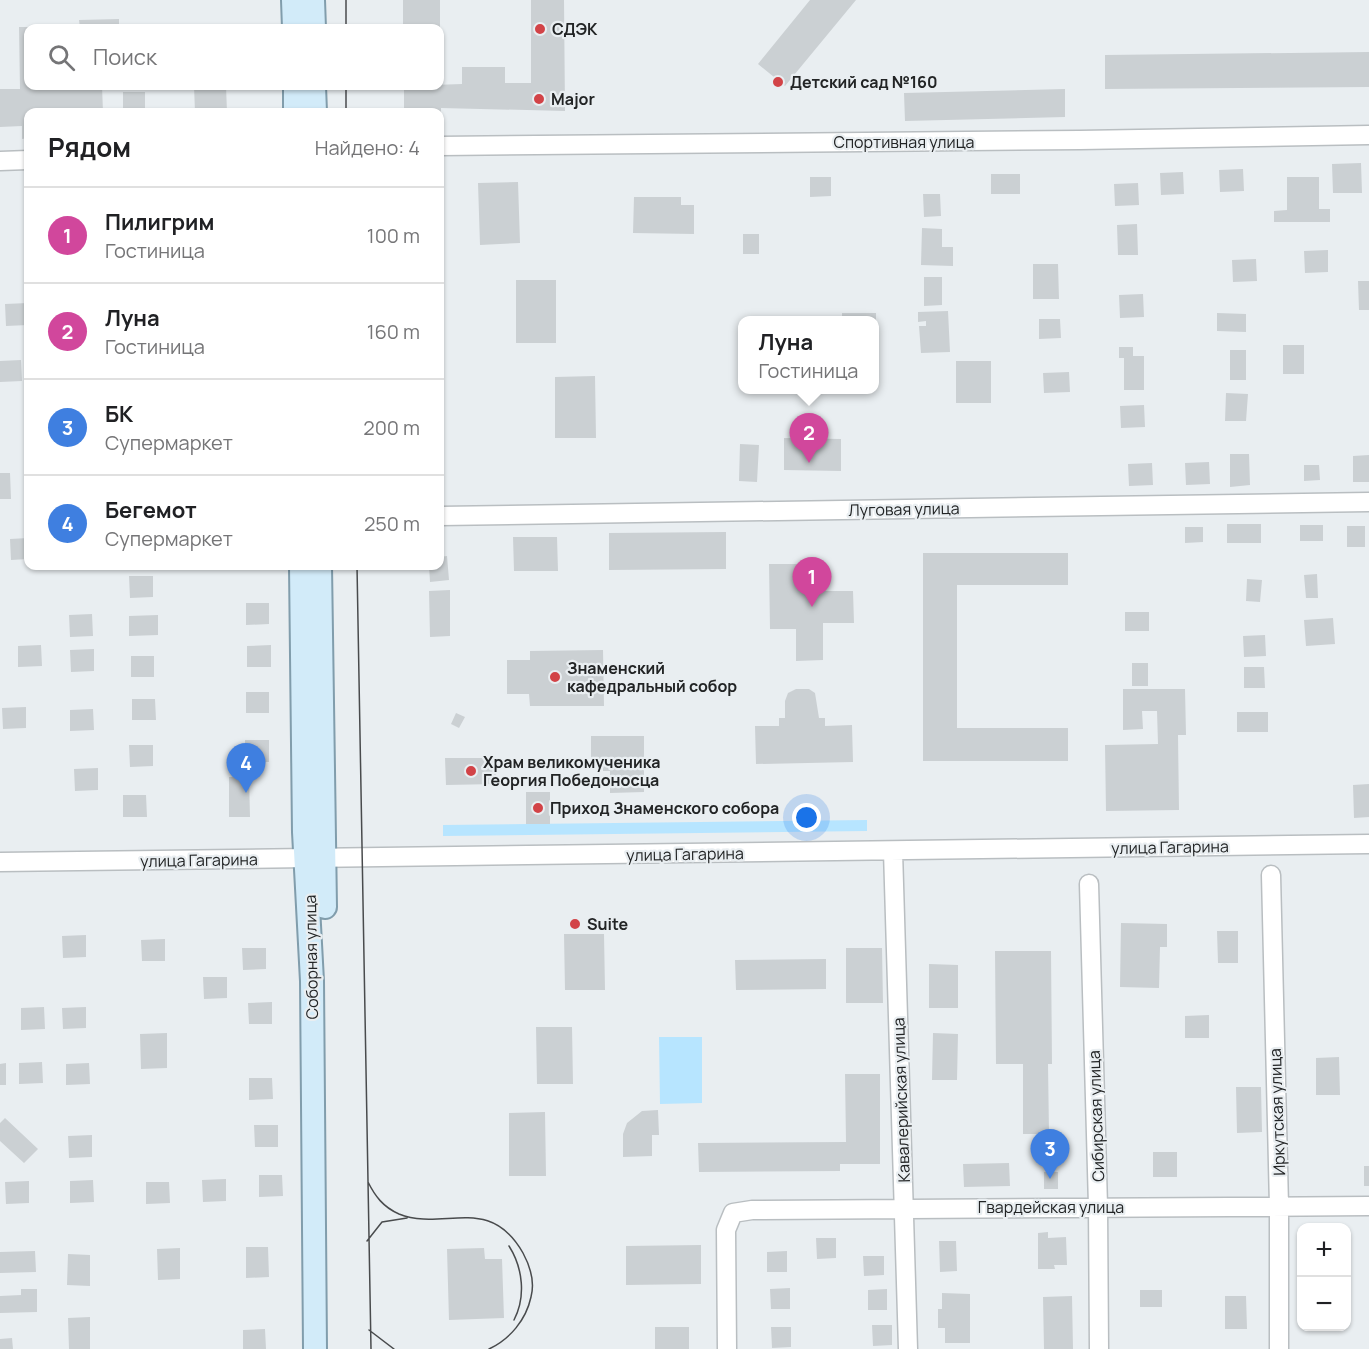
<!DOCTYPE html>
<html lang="ru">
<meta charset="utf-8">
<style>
:root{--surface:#fff;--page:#f6f6f6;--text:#202124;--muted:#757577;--line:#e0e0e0;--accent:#d24347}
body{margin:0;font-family:Manrope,sans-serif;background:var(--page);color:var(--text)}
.controls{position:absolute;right:18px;bottom:18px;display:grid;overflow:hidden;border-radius:12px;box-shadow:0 2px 4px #0004}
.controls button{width:54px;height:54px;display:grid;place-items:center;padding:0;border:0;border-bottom:2px solid var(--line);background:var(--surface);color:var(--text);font:30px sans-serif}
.you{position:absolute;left:807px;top:818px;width:21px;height:21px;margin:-15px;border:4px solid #fff;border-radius:50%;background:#1a73e8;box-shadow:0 0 0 9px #1a73e833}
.badge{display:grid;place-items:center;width:39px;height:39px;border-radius:50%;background:var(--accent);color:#fff;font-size:20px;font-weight:700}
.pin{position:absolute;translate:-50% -50px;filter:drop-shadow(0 2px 3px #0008)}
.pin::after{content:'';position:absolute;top:32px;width:21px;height:18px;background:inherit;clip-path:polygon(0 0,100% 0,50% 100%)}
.popup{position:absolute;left:738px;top:316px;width:141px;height:78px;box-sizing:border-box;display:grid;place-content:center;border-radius:12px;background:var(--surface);filter:drop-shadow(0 2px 4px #0005);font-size:20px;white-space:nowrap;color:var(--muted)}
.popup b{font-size:22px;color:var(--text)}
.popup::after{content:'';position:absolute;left:50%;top:100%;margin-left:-12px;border:12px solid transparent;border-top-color:var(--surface)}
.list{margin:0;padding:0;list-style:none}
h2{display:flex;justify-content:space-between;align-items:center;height:78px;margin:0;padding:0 24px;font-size:26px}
h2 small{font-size:20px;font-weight:400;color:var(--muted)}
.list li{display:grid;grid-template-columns:39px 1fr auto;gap:18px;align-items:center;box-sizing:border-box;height:96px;padding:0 24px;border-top:2px solid var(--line)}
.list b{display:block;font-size:22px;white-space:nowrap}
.list p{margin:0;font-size:20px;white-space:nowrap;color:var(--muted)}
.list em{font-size:20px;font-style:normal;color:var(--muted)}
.icon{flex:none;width:33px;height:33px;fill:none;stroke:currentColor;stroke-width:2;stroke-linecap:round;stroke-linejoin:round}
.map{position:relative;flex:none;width:1369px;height:1349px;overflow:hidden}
.search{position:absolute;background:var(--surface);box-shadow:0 2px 4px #0004;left:24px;top:24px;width:420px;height:66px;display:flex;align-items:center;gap:15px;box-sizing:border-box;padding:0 21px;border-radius:12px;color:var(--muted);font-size:22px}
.panel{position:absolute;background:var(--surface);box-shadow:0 2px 4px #0004;left:24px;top:108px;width:420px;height:462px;border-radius:12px}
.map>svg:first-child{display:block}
</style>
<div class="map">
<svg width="1369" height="1349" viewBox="0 0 1369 1349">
<rect width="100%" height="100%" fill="#e9eef1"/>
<path fill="#b7e5ff" d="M867,820V831L443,836V825Z
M659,1037H702V1103L660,1104Z"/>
<path fill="#cbd0d3" d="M403,0H440V28H403Z
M531,0H564L565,111L441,108V112H404V86L462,84V67H505V83H531Z
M810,0H856L785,86L758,64Z
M119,19V26L80,28L79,20Z
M19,27H28V86H102L103,112H28V138L22,139V126L0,127V89H20Z
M1369,52V87L1105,89V55Z
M194,86H226L227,112H195Z
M1065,89V117L905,121L904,93Z
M123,92H145V111L123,112Z
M1361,163L1362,193H1333L1332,164Z
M1243,169L1244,191L1220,192L1219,170Z
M1183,172L1184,194L1161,195L1160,173Z
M991,174H1020V194H991Z
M810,177H831V196L810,197Z
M1287,177H1319V209H1330V222H1274V211L1287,210Z
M518,182L520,243L480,245L478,183Z
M1138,183L1139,205L1115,206L1114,184Z
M923,194H940L941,216L924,217Z
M634,197H681V205H694V234L633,233Z
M1137,224L1138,255H1118L1117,225Z
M922,228L942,229V247H953V266L921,265Z
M743,234H759V254H743Z
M1328,250V272L1305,273L1304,251Z
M1256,259L1257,281L1233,282L1232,260Z
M1033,264H1058L1059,299H1033Z
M924,277H942V305L924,306Z
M516,280H556V343H516Z
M1358,281H1369V310H1359Z
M1143,294L1144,317L1120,318L1119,295Z
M28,303V325L6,326L5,304Z
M948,311L950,352L921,353L919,326H926V321L918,322V312Z
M842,313H876V320H842Z
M1217,313L1246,314V332L1217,331Z
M1039,319H1060L1061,338L1039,339Z
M1283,345H1304V374H1283Z
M1119,347H1133V356H1144V390H1124V358H1119Z
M1230,350H1246V380H1230Z
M21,360L22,381L0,382V361Z
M956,361H991V403H956Z
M1069,372L1070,392L1044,393L1043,373Z
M595,376L596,438H555V377Z
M1226,393L1248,394L1246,421H1225Z
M1144,405L1145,427L1121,428L1120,406Z
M784,438L841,439V471L784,470Z
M740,444L759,445L757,482L739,481Z
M1230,454H1249L1250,485L1230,487Z
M1369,455V482H1353V456Z
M1209,462L1210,484L1186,485L1185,463Z
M1152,463L1153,485L1129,486L1128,464Z
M1304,465H1319L1320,480L1304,481Z
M0,473H10L11,499H0Z
M1227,524H1261V543H1227Z
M1300,525H1323V541H1300Z
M1347,526H1365V547H1347Z
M1185,527H1203V542L1185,543Z
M726,532V569L609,570V533Z
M513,537H557L558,571H514Z
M28,538V559L11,560L10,539Z
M923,553H1068V585H957V728H1068V761H923Z
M447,556L449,580L430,582L429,566H440V557Z
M769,564H818L819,591H853L854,623H823V660L796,661V629H770Z
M174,566H196V570H175Z
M207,566H230V568H207Z
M1317,574L1318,598H1306L1304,575Z
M129,576H153V597L130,598Z
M1247,579L1262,580L1260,602L1246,601Z
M450,590V636L430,637L429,591Z
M246,603H269V624L246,625Z
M1125,612H1149V631H1125Z
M92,614L93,636L70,637L69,615Z
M158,615V635L129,636V616Z
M1333,618L1335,644L1306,646L1304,620Z
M1265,635L1266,656L1244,657L1243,636Z
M41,645L42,666L18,667V646Z
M271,645V667H247V646Z
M94,649V671L71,672L70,650Z
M603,650L604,706H530L529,694H507V660H530V651Z
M131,656H154V677H131Z
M1132,663H1148V686H1132Z
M1244,667H1264L1265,688H1244Z
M796,689H809L815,693L819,718H825V726L852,725L853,762L756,764L755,726H779V718H785V701L788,693Z
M1123,689H1185L1186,735H1178L1179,810L1106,811L1105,745L1158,744L1157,711H1142L1143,729L1123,730Z
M246,692H269V713H246Z
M132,699H155L156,720H132Z
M26,707V728L3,729L2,708Z
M93,709L94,730L70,731V710Z
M1237,712H1268V732H1237Z
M456,713L465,717L459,728L451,724Z
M591,736H644V792L610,793V771H603V763H591Z
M245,740H269V762H245Z
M129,745H153V766L130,767Z
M445,758H496V784L446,785Z
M98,768V790L75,791L74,769Z
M229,777H249L250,817H229Z
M1369,784V817L1354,818L1353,785Z
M526,792H550V824H526Z
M123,795H146L147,817H123Z
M1121,923L1167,924V947H1160L1159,988L1120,987Z
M1217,931H1238V963H1218Z
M564,934H604L605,990H565Z
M86,935V957L63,958L62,936Z
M165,939V961H142L141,940Z
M242,948H266V969L243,970Z
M846,948H882L883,1003H846Z
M995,951H1051L1052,1064H1048L1049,1134H1023V1064H996Z
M826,959V989L736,990L735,960Z
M929,964L958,965V1008H929Z
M203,977H227V998L204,999Z
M272,1002V1024H249L248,1003Z
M44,1007L45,1029L21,1030V1008Z
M86,1007V1028L63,1029L62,1008Z
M1209,1015V1038H1185V1016Z
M536,1027H572L573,1084H537Z
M167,1033V1068L141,1069L140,1034Z
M933,1033L958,1034L957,1080H932Z
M1339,1057L1340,1095H1316V1058Z
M42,1062L43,1083L19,1084V1063Z
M6,1063V1085H0V1064Z
M89,1063L90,1084L66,1085V1064Z
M845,1074H880V1164H840V1171L699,1172L698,1143L846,1142Z
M249,1078H272L273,1099L249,1100Z
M1236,1087H1261L1262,1132L1237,1133Z
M658,1110L659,1135H652V1156L623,1157V1134L627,1123L642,1111Z
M545,1112L546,1176H509V1113Z
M5,1118L38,1149L24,1163L0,1141V1123Z
M254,1125H278V1147H255Z
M92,1135V1157L69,1158L68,1136Z
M1153,1152H1177V1177H1153Z
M1009,1163L1010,1186L964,1187L963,1164Z
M1364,1166H1369V1186H1364Z
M1044,1172H1058V1189H1044Z
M259,1175H282L283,1196L259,1197Z
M226,1179V1201L203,1202L202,1180Z
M93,1180L94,1202L70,1203V1181Z
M29,1181V1203L6,1204L5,1182Z
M146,1182H169L170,1203L146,1204Z
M1048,1232V1238L1066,1237L1067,1265H1054L1055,1269H1038V1233Z
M816,1238H836V1258L817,1259Z
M939,1241H956L957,1271L940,1272Z
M701,1245V1284L626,1285V1246Z
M246,1247H268L269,1277L246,1278Z
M180,1248V1279L158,1280L157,1249Z
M484,1248L485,1259H502L504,1318L449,1320L447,1249Z
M35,1251L36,1272L0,1273V1252Z
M787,1251V1272H767V1252Z
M68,1254L90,1255V1286L67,1285Z
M863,1256H884V1275L864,1276Z
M790,1288V1309H771L770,1289Z
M21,1289H37V1312L0,1313V1296L21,1295Z
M887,1289V1310H868V1290Z
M1140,1290H1162V1307H1140Z
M942,1293L970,1294V1343H945V1328H938V1309H942Z
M1072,1296L1073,1349H1044L1043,1297Z
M1225,1296H1246L1247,1329H1225Z
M90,1317V1349H69L68,1318Z
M872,1325H892V1345L873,1346Z
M655,1327H689V1349H655Z
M771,1327H791V1347L772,1348Z
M265,1329L266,1349H243V1330Z
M12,1338L13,1349H0V1339Z"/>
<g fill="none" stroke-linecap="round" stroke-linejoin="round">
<defs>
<path id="minor" d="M440,146L1080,140L1369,135
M0,161L28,160
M440,516L1369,502
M893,851L908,1349
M0,862L1369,844
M1271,875L1279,1206V1349
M1089,884L1098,1206L1099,1349
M727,1349L726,1230L733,1213L752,1210L1369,1206"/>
<path id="major" d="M293,0L294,28
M313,0L314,28
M295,86V112
M314,86L315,112
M301,566L304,832L312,981L315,1349
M320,566L325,907"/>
</defs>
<use href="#minor" stroke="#b9bec1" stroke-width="21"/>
<use href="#major" stroke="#819dac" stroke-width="26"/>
<use href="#minor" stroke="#fff" stroke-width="18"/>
<use href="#major" stroke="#d2ebf9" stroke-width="22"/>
<path stroke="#494b4d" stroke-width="1.5" d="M346,0V28
M346,86V112
M357,566L371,1349
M368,1182C375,1196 383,1207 399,1214C443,1232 489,1193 523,1253C530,1266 535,1282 531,1297C526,1320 510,1339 489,1349
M367,1241L382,1222L407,1218
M509,1246C523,1268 526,1297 514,1320
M369,1330L394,1349"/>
</g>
<g fill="#d24347" stroke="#e9eef1" stroke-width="2">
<circle cx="540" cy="29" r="6"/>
<circle cx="778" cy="82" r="6"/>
<circle cx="539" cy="99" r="6"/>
<circle cx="555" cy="677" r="6"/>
<circle cx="471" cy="771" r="6"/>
<circle cx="538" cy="808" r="6"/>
<circle cx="575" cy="924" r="6"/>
</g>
<g text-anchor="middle" stroke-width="4.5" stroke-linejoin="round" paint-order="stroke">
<g font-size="16" font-weight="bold" fill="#222425" stroke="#e9eef1" text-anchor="start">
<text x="552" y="35">СДЭК</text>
<text x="790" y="88">Детский сад №160</text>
<text x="551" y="105">Major</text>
<text x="567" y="674">Знаменский<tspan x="567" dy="18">кафедральный собор</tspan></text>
<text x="483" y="768">Храм великомученика<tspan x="483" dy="18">Георгия Победоносца</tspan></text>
<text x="550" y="814">Приход Знаменского собора</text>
<text x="587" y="930">Suite</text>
</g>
<g font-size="16" fill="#222425" stroke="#e9eef1">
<text x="904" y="148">Спортивная улица</text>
<text transform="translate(904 509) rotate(-1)" y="6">Луговая улица</text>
<text transform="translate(1170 847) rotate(-1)" y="6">улица Гагарина</text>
<text transform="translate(685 854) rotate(-1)" y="6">улица Гагарина</text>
<text transform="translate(199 860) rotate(-1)" y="6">улица Гагарина</text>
<text transform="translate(311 957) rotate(-91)" y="6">Соборная улица</text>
<text transform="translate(901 1100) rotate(-92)" y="6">Кавалерийская улица</text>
<text transform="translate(1277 1112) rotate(-92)" y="6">Иркутская улица</text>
<text transform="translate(1096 1116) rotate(-92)" y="6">Сибирская улица</text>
<text x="1051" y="1213">Гвардейская улица</text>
</g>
</g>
</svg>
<div class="controls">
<button>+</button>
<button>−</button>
</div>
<div class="you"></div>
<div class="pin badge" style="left:812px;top:607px;background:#d1479c">1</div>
<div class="pin badge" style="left:809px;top:463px;background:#d1479c">2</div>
<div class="popup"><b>Луна</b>Гостиница</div>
<div class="pin badge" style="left:1050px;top:1179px;background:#3f7fe0">3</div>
<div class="pin badge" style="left:246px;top:793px;background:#3f7fe0">4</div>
<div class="search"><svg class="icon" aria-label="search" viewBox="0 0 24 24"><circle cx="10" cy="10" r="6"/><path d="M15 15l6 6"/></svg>Поиск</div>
<section class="panel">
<h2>Рядом<small>Найдено: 4</small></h2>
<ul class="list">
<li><span class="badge" style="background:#d1479c">1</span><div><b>Пилигрим</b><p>Гостиница</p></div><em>100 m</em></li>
<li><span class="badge" style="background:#d1479c">2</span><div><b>Луна</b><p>Гостиница</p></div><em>160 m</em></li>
<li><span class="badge" style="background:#3f7fe0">3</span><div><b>БК</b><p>Супермаркет</p></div><em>200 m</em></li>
<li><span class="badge" style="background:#3f7fe0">4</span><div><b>Бегемот</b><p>Супермаркет</p></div><em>250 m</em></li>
</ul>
</section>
</div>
